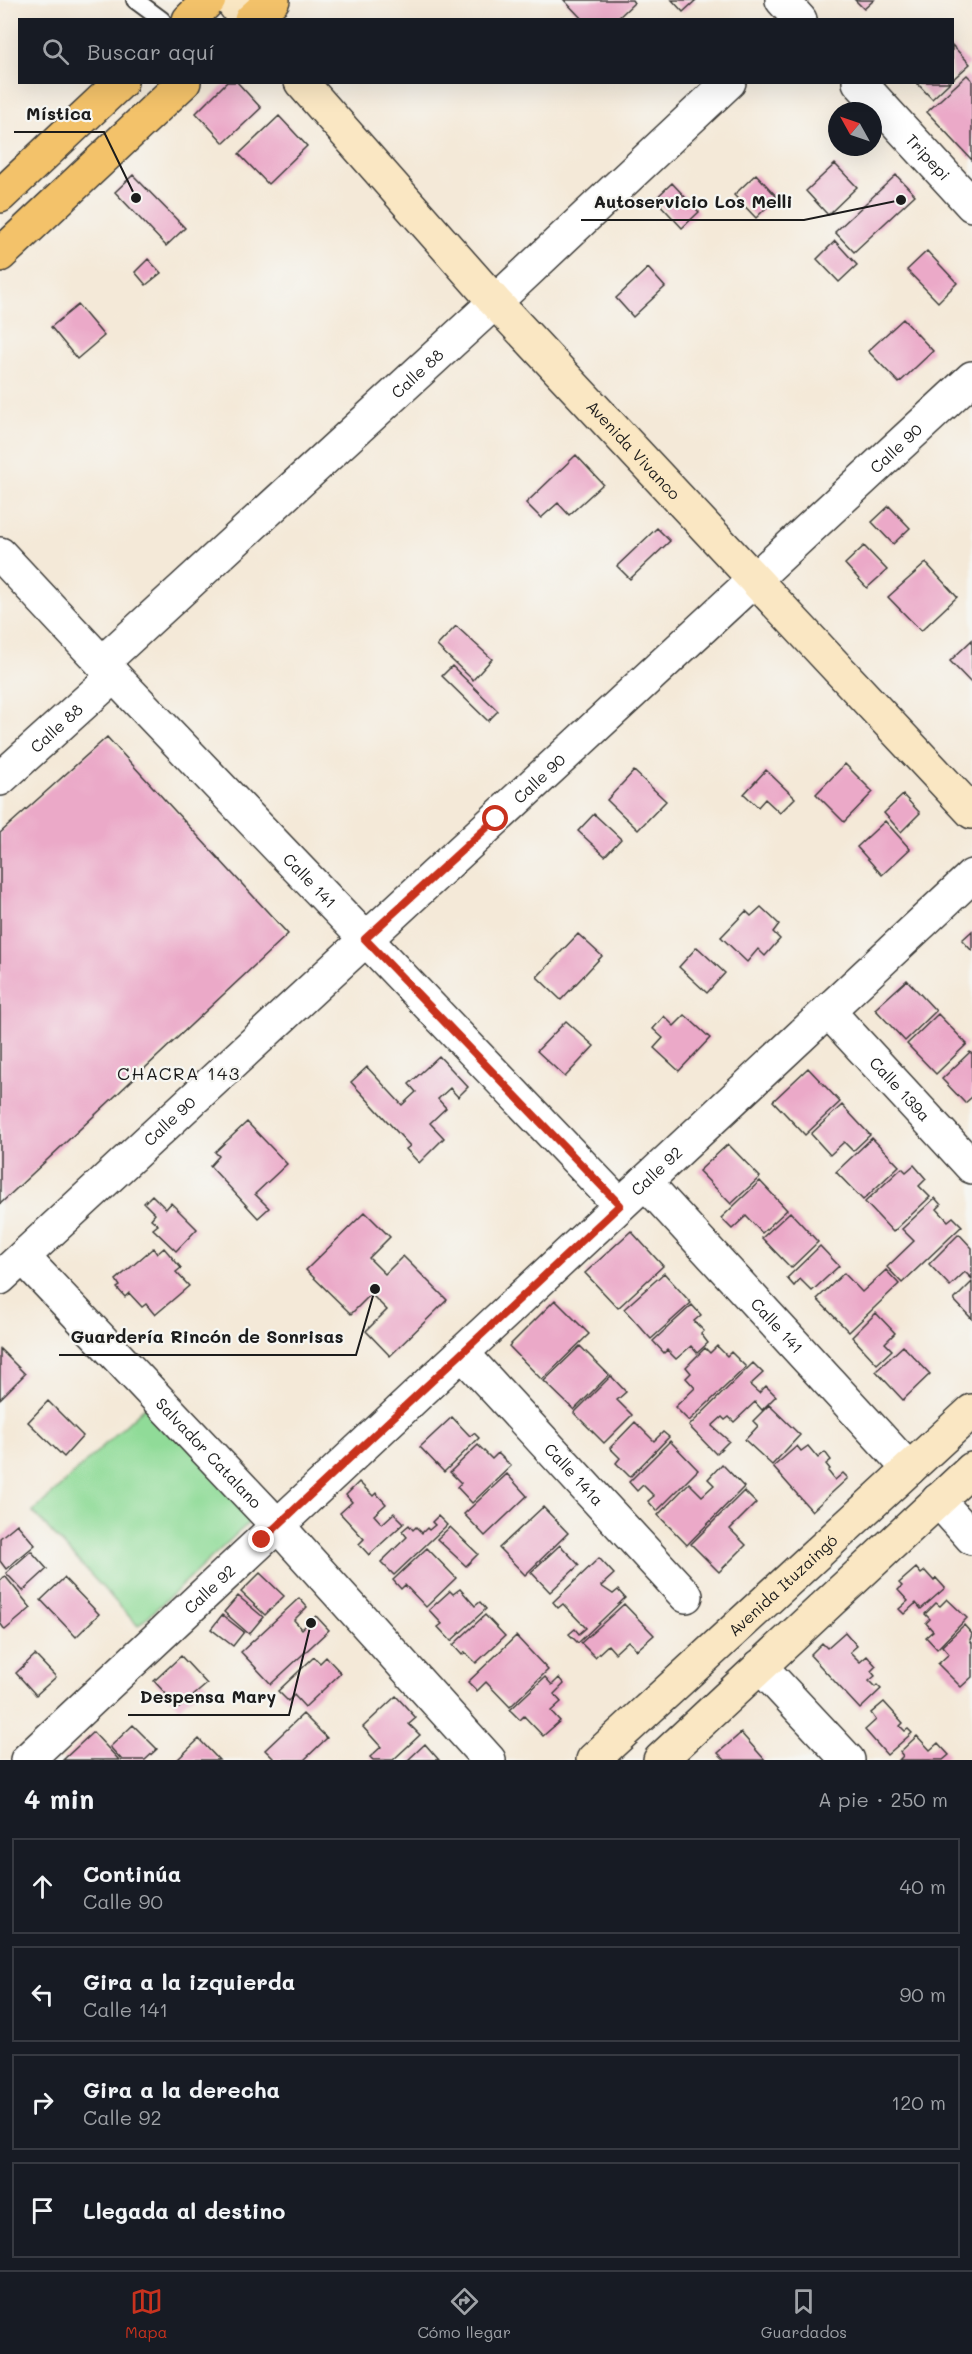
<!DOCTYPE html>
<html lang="es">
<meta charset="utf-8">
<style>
:root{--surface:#171b24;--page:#20242c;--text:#f1f3f6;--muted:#9ea1a6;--line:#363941;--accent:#c8321e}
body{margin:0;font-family:Mali,sans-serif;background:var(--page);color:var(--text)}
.compass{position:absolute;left:828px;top:102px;width:54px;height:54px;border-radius:50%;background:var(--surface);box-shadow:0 6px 24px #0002;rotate:310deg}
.stop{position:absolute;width:18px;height:18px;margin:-14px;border:4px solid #c8321e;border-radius:50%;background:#fff}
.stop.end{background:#c8321e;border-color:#fff;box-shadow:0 2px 6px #0008}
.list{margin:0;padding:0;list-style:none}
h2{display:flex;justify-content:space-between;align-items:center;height:78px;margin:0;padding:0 24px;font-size:26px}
h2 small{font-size:20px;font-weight:400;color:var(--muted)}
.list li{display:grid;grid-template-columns:39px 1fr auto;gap:18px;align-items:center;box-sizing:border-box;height:96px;margin:0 12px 12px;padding:0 12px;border:2px solid var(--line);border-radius:0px}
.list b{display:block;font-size:22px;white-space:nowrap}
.list p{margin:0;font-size:20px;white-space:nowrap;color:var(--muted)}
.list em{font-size:20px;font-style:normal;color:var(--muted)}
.icon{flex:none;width:33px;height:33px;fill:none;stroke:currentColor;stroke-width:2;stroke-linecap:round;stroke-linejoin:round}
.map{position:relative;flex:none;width:972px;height:1760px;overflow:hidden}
.search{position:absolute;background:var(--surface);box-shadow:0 6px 24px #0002;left:18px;right:18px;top:18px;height:66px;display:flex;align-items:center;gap:15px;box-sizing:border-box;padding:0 21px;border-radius:0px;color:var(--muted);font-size:22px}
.sheet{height:510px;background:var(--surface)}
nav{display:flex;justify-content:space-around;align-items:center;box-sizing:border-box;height:84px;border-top:2px solid var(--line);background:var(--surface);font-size:16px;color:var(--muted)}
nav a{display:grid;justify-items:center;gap:3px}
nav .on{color:var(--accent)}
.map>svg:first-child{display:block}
</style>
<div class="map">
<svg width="972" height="1760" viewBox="0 0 972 1760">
<rect width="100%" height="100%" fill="#f6f6f2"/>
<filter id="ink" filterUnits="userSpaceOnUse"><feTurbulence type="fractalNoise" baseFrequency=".0167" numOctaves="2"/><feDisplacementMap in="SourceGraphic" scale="12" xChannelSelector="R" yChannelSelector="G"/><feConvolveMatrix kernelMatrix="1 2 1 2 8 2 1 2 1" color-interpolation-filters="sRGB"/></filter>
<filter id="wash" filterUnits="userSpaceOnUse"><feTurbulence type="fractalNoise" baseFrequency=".008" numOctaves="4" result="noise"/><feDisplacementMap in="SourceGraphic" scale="24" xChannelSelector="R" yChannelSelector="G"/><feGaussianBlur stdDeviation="1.35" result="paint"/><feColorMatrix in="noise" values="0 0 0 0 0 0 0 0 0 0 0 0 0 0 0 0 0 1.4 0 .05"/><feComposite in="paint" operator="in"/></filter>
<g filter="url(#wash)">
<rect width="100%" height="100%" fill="#f4e9d8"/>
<path fill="#90db98" stroke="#567c5a" stroke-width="1.5" d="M149,1403L255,1517L138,1626L33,1512Z"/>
<g id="blocks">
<path fill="#eba9c8" d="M564,0H632L634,3L616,20H583Z
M672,0H696L683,12Z
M855,0H874L864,9Z
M952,45L970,64L952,80Z
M967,75L972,80V160L927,112Z
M227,82H237L261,108L224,143L196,113Z
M916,82H950L932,99Z
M279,116L307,146L268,184L239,154Z
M835,164L857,187L828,215L806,191Z
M756,174L777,197L756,218L734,195Z
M133,175L185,228L166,246L115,192Z
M896,175L915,195L854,252L835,232Z
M672,183L699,212L682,228L655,199Z
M835,241L857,265L839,282L817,259Z
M927,251L957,283L938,302L907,270Z
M148,259L161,273L146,285L135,272Z
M648,268L665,287L633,317L616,298Z
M78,305L104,336L77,359L51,327Z
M903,319L933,351L899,383L868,351Z
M576,455L603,484L569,515L558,503L541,518L526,503Z
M889,506L910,528L893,544L872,522Z
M657,528L670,541L630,579L617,566Z
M864,546L887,570L867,588L845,564Z
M926,563L957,597L921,631L888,597Z
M456,626L492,659L473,680L437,646Z
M972,640V684L950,661Z
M452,666L498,711L488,721L442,676Z
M107,737L288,934L0,1204V833Z
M845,764L873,792L844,822L816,794Z
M766,770L795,798L780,813L765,799L758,807L744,794Z
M634,771L666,801L638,830L607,800Z
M903,795L920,813L901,832L884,813Z
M594,814L621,839L605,856L578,831Z
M885,821L910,849L882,875L857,847Z
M761,907L779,924L773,932L780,939L765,956L758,949L747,962L721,937L746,911L751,916Z
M972,931V951L962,940Z
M578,934L602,956L561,1000L537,977Z
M697,947L725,973L707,993L679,967Z
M907,980L936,1011L905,1041L875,1009Z
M938,1014L967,1044L936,1074L907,1044Z
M685,1015L710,1038L679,1071L654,1048L663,1038L653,1029L664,1016L674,1026Z
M566,1021L594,1046L565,1077L537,1051Z
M970,1052L972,1054V1097L965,1103L942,1079Z
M439,1056L468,1087L458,1097L450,1088L438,1099L446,1108L430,1123L444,1138L419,1163L406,1149L410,1146L351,1082L367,1067L402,1105L416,1092L409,1084Z
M808,1068L840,1102L805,1135L773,1101Z
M842,1105L870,1135L853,1151L844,1142L830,1155L811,1134Z
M247,1122L287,1164L255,1194L269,1208L258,1218L210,1166L219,1156L215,1152Z
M872,1138L899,1166L863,1200L836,1172Z
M728,1144L760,1177L731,1204L699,1171Z
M914,1165L926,1179L919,1186L930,1197L893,1232L865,1202L902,1168L906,1172Z
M760,1181L787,1210L762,1233L746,1216L732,1229L721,1218Z
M152,1195L166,1209L171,1203L197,1229L176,1251L153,1229L158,1225L151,1219L155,1214L144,1203Z
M935,1198L941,1205L937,1209L948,1221L953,1217L962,1226L902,1283L887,1267L914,1241L902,1229Z
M365,1212L390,1237L369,1258L385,1274L403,1256L447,1300L390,1356L366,1331L387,1310L371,1294L351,1314L306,1270Z
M790,1212L818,1242L791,1268L762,1238Z
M631,1231L663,1266L618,1308L585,1273Z
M959,1234L972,1248V1279L965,1272L950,1286L929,1264Z
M820,1246L839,1266L812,1291L800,1279L794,1286L787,1278Z
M153,1248L157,1254L164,1248L181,1268L176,1272L189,1286L155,1315L146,1304L142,1307L129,1293L125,1297L117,1288L120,1286L116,1280Z
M886,1270L899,1284L849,1332L817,1299L844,1273L862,1292Z
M664,1273L691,1303L651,1339L624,1309Z
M972,1282V1319L954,1300Z
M555,1300L589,1334L542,1380L509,1346Z
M692,1305L701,1315L694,1321L704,1331L701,1334L708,1343L697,1353L691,1346L676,1359L667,1350L664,1353L653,1341Z
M876,1313L895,1333L885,1343L892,1350L877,1364L852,1337Z
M580,1346L609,1375L574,1410L544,1381Z
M717,1346L727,1356L731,1352L746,1367L689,1421L675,1407L695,1388L686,1378L691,1373L686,1367L705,1348L710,1353Z
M903,1346L930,1374L903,1400L876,1371Z
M0,1349L25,1374L0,1399Z
M753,1363L763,1373L750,1385L759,1393L766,1386L776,1396L762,1410L755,1402L734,1422L729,1417L725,1420L722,1417L712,1426L729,1441L716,1454L689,1426Z
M611,1376L626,1392L617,1400L632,1415L604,1443L574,1413Z
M48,1401L83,1436L64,1457L28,1422Z
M769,1405L800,1435L772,1465L745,1440L758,1426L753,1421Z
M452,1417L470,1436L474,1433L479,1438L444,1472L420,1447Z
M635,1422L654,1441L663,1432L669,1437L630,1477L616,1463L620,1458L610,1448Z
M670,1441L698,1470L657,1511L648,1501L654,1496L643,1485L637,1491L629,1482Z
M478,1445L492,1459L498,1453L511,1466L472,1503L457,1487L461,1483L450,1472Z
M797,1446L801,1451L808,1446L818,1458L825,1452L831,1460L826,1464L830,1469L828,1471L835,1480L843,1473L848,1478L812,1511L773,1467Z
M722,1464L744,1487L687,1545L658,1515L689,1483L702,1496L714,1485L708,1479Z
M507,1474L527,1496L485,1536L464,1514Z
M359,1482L373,1496L376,1493L386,1504L374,1515L382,1524L394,1513L404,1523L369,1555L359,1544L364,1539L340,1513L352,1502L346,1495Z
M744,1491L756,1503L730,1529L746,1545L719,1572L691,1544Z
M543,1507L568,1533L525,1575L499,1548Z
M438,1516L447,1525L394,1575L381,1562L407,1537L402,1531L409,1525L413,1530L416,1527L422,1533L427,1528L429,1530L435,1525L432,1522Z
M17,1524L35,1545L6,1569L0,1561V1538Z
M450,1527L478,1554L466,1566L437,1539Z
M560,1545L579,1565L550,1592L531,1572Z
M427,1548L456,1578L426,1607L405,1585L401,1589L393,1580Z
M31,1551L47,1569L23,1591L6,1573Z
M599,1558L614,1574L601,1586L613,1594L618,1590L625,1598L578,1643L569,1634L575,1629L579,1634L586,1628L563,1604L558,1608L553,1602Z
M916,1568L921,1574L925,1571L934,1581L936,1578L945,1588L921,1609L916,1603L904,1614L899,1609L908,1601L898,1590L902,1586L899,1583Z
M260,1573L284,1596L265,1615L241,1592Z
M5,1576L31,1608L5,1630L0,1623V1581Z
M64,1578L99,1614L76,1637L41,1600Z
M460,1589L475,1606L480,1602L486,1609L451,1641L438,1627L442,1624L429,1610L450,1591L453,1594Z
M238,1596L263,1617L249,1634L224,1612Z
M299,1598L307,1607L294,1620L302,1629L316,1616L329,1630L271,1684L241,1652Z
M947,1599L967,1618L937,1649L926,1637L933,1631L926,1623L930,1619L925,1614L936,1603L940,1606Z
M624,1604L654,1635L637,1650L628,1641L615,1653L608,1645L595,1657L581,1643Z
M222,1615L244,1632L233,1646L211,1629Z
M485,1615L505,1636L476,1663L465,1652L462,1655L453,1645Z
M964,1625L972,1634L970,1640L972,1643V1677L961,1687L938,1664L949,1654L942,1646Z
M845,1632L857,1646L850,1652L860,1662L867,1656L876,1666L871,1671L875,1676L869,1681L875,1687L877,1685L881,1689L860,1709L810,1655L822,1643L827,1648Z
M516,1636L548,1670L510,1707L486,1682L477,1691L468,1682Z
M35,1655L56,1677L36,1695L16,1673Z
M181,1656L207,1684L179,1708L154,1681Z
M314,1657L320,1663L326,1657L341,1673L305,1707L294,1695L288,1701L278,1691Z
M545,1677L552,1685L559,1678L564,1684L554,1694L561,1702L551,1711L560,1721L543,1736L524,1716L520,1720L510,1710Z
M396,1696L416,1718L409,1724L420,1735L393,1760H373L370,1757L381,1747L363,1727Z
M884,1702L903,1723L900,1726L905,1731L908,1729L912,1733L887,1755L865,1730L876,1720L871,1713Z
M303,1714L327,1738L304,1760H275L265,1750Z
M133,1725L157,1749L145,1760H122L110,1747Z
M93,1732L119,1760H63Z
M741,1733L765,1760H725L718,1753Z
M917,1736L930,1750L938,1743L949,1755L943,1760H899L903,1756L900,1752Z
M199,1739L219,1760H177Z
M425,1744L439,1760H408Z"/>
</g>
</g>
<g filter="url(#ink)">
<use href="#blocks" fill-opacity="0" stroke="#3c3b38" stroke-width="1.5"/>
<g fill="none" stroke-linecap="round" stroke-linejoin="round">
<defs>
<path id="lane" d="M135,0L162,20"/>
<g id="street">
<path d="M782,0L800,20"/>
<path id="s1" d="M859,82L972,205"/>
<path id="s2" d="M0,554L114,676L620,1205"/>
<path id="s3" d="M102,663L495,302L729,82"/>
<path id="s4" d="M0,779L114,676"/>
<path id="s5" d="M828,1011L972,1167"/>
<path id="s6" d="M645,1182L909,1469"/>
<path id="s7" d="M23,1257L278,1526L489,1760"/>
<path id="s8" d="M0,1278L972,378"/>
<path id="s9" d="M462,1353L686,1596"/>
<path d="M938,1500L972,1538"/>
<path d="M760,1666L848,1760"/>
<path id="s10" d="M27,1760L972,876"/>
</g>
<g id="secondary">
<path d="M231,0L246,20"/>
<path id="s11" d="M301,82L495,302L972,812"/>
<path id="s12" d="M593,1760L972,1411"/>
<path d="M660,1760L972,1469"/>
</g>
<path id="primary" d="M189,20L209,0
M251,20L273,0
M0,196L121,82
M0,255L184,82"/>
</defs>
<use href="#lane" stroke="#3c3b38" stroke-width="20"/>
<use href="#street" stroke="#3c3b38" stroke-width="36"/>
<use href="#secondary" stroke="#3c3b38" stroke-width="36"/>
<use href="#primary" stroke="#3c3b38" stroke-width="36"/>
<use href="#lane" stroke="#fff" stroke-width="16"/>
<use href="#street" stroke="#fff" stroke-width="33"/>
<use href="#secondary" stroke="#fae7c3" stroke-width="33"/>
<use href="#primary" stroke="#f3c26a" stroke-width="33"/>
</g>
</g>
<g fill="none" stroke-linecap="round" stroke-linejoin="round" filter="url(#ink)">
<path stroke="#c8321e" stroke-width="8" d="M262,1540L620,1205L365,939L496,819"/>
</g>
<g text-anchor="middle" stroke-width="4.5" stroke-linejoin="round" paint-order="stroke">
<g font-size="16" fill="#1c1c1c" stroke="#f6f6f2">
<text dy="6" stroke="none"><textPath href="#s1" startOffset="102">Tripepi</textPath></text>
<text dy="6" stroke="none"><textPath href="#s3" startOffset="428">Calle 88</textPath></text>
<text dy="6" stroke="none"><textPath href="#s8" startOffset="1221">Calle 90</textPath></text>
<text dy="6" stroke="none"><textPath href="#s11" startOffset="496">Avenida Vivanco</textPath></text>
<text dy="6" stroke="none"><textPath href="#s4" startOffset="76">Calle 88</textPath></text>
<text dy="6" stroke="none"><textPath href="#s8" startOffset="735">Calle 90</textPath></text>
<text dy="6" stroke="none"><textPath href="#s2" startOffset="450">Calle 141</textPath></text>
<text dy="6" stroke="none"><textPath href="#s5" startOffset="106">Calle 139a</textPath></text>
<text dy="6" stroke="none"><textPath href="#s8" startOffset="231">Calle 90</textPath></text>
<text dy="6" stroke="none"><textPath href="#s10" startOffset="862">Calle 92</textPath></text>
<text dy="6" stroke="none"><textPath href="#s6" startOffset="195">Calle 141</textPath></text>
<text dy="6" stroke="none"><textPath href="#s7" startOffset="270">Salvador Catalano</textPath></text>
<text dy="6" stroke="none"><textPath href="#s9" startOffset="165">Calle 141a</textPath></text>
<text dy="6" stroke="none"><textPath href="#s12" startOffset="258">Avenida Ituzaingó</textPath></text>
<text dy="6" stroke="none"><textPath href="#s10" startOffset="250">Calle 92</textPath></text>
</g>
<g font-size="18" letter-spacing="1.5" fill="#1c1c1c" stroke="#f6f6f2">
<text x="179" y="1080">CHACRA 143</text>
</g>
</g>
<path fill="none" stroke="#1c1c1c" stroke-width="2" d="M136 198L104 132H14M901 200L804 220H581M375 1289L356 1355H59M311 1623L289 1715H128"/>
<g fill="#1c1c1c" stroke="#f6f6f2" stroke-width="2">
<circle cx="136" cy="198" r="6"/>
<circle cx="901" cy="200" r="6"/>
<circle cx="375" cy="1289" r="6"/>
<circle cx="311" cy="1623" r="6"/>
</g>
<g font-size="18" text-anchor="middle" font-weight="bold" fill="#1c1c1c" stroke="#f6f6f2" stroke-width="4.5" stroke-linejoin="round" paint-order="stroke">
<text x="59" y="120">Mística</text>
<text x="693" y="208">Autoservicio Los Melli</text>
<text x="207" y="1343">Guardería Rincón de Sonrisas</text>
<text x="208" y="1703">Despensa Mary</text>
</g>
</svg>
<svg class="compass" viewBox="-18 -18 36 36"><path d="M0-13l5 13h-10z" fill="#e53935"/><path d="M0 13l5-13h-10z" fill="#9ea1a6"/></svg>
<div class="stop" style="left:496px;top:819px"></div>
<div class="stop end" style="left:262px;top:1540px"></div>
<div class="search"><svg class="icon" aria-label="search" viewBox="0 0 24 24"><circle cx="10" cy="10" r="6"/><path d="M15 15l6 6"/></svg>Buscar aquí</div>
</div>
<section class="sheet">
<h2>4 min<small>A pie · 250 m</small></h2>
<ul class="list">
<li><svg class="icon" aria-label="ahead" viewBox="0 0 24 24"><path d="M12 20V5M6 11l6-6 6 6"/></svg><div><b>Continúa</b><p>Calle 90</p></div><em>40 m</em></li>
<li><svg class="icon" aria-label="left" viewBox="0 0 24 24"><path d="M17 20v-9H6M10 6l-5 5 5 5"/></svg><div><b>Gira a la izquierda</b><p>Calle 141</p></div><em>90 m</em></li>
<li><svg class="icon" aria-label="right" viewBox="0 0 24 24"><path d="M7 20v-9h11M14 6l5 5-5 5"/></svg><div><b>Gira a la derecha</b><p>Calle 92</p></div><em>120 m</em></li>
<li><svg class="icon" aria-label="arrive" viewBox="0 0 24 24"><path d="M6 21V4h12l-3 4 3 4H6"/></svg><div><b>Llegada al destino</b></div></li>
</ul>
</section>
<nav>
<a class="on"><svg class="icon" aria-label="map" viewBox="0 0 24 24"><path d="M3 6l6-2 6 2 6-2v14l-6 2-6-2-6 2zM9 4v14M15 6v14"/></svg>Mapa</a>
<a><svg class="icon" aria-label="directions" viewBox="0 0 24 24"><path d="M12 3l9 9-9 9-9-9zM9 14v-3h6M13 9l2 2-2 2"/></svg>Cómo llegar</a>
<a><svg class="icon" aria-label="saved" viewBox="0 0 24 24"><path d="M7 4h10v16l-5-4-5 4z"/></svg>Guardados</a>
</nav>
